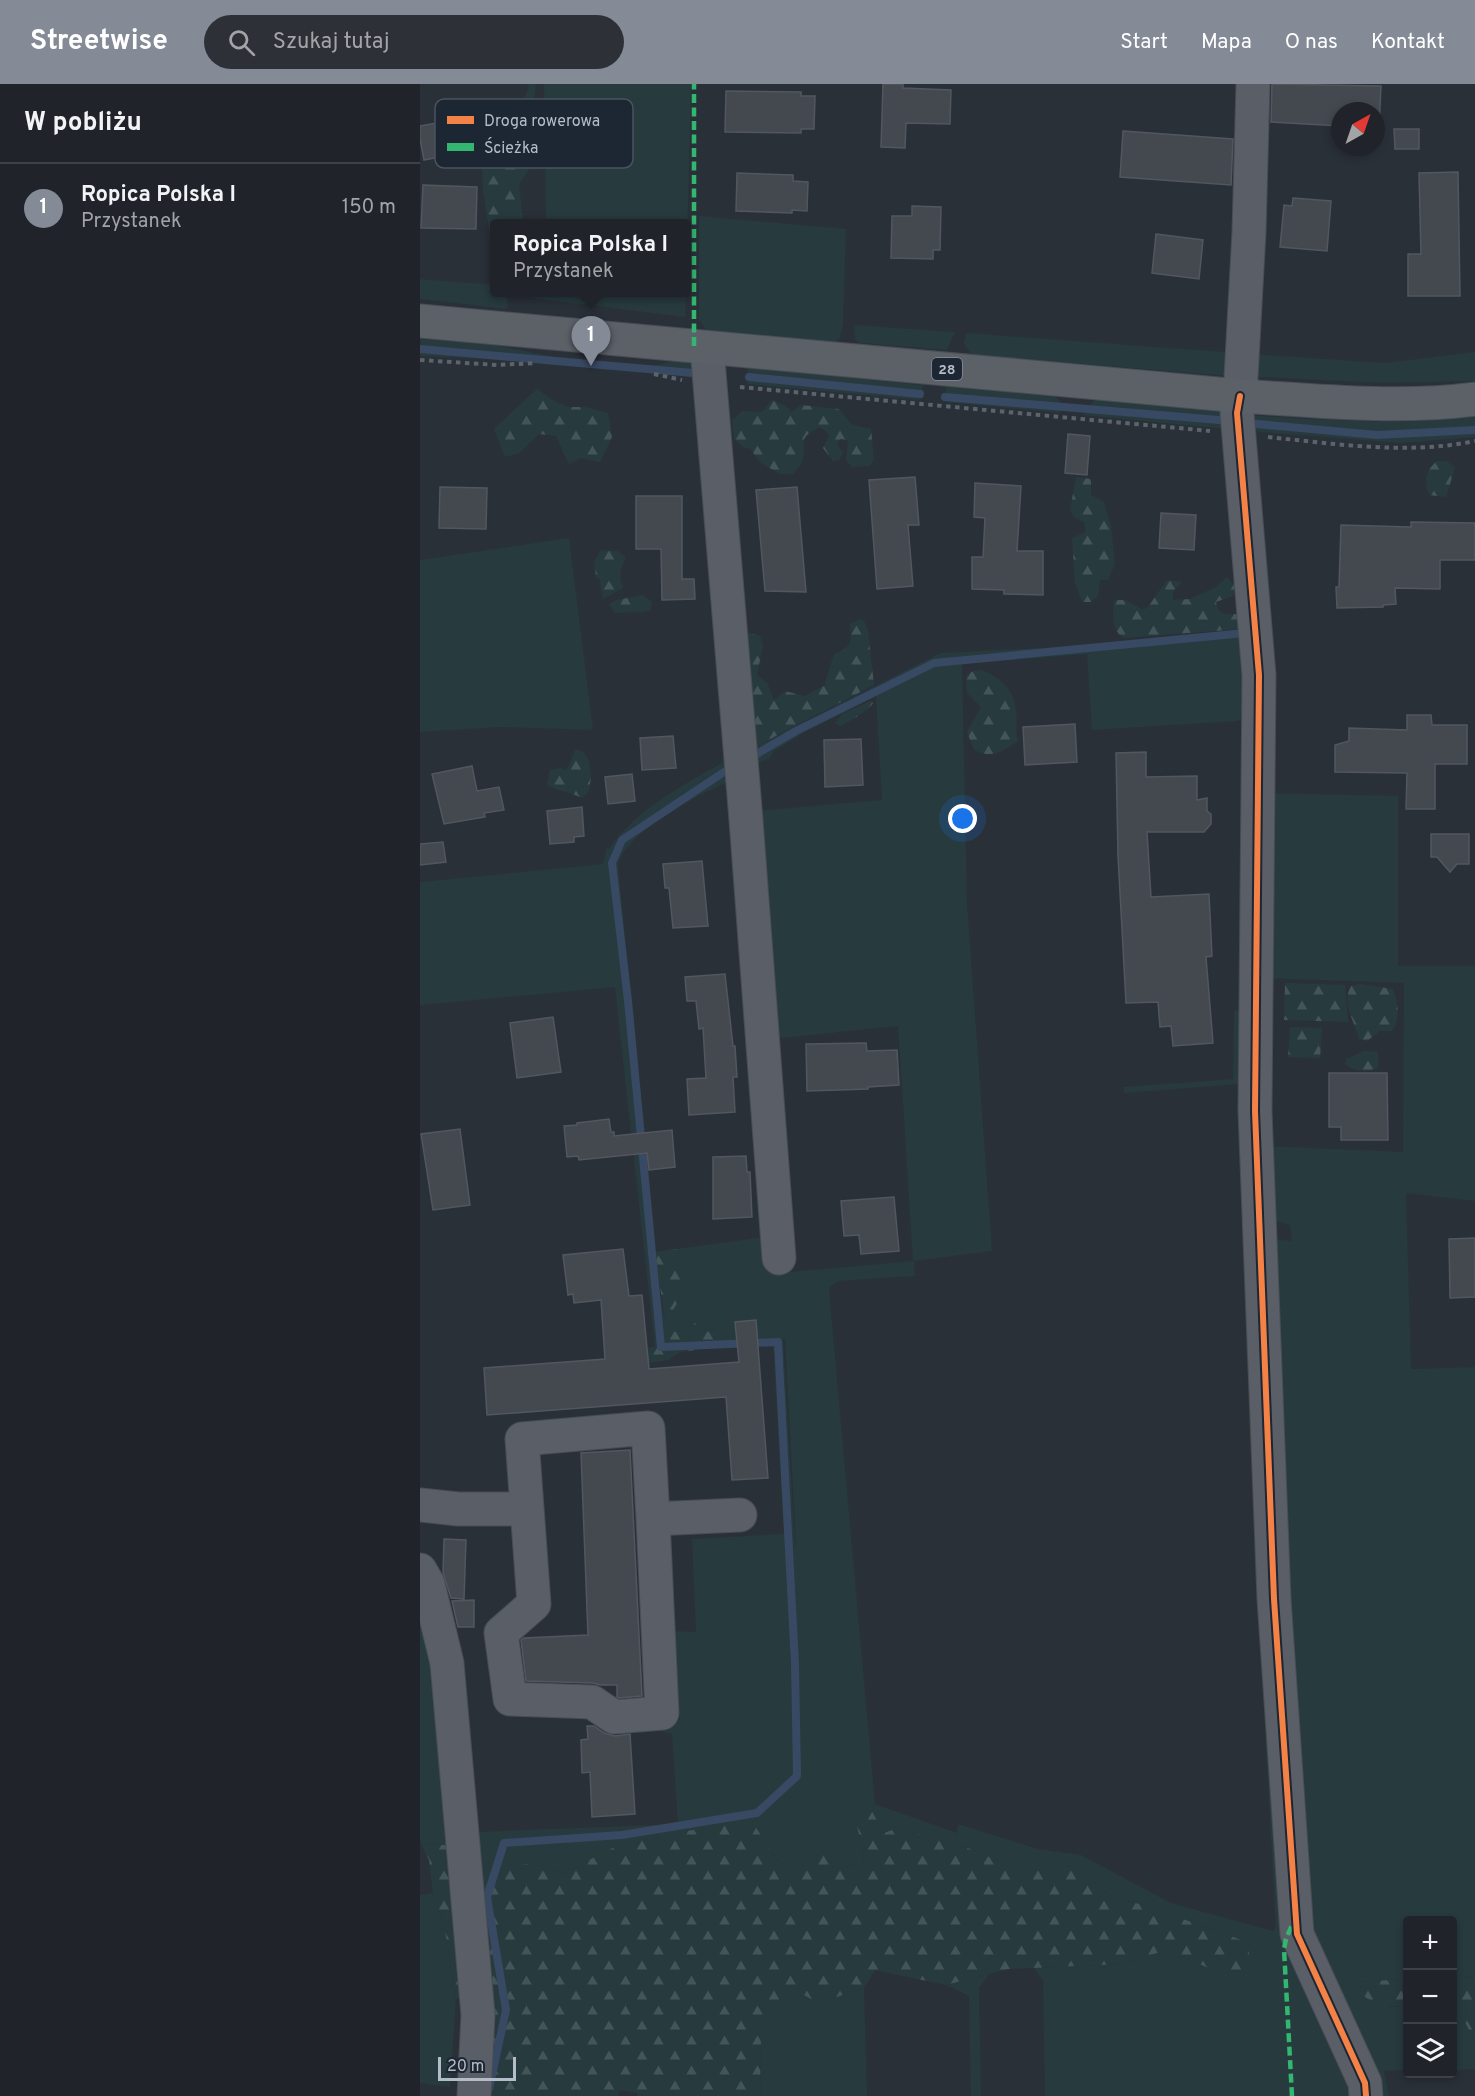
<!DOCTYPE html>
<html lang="pl">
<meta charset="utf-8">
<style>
:root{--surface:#20242a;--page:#2d3036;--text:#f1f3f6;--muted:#a2a4a8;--line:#3d4147;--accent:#848b96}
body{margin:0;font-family:Overpass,sans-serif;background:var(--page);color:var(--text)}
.controls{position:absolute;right:18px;bottom:18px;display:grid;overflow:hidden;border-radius:6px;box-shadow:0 3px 9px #0003}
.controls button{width:54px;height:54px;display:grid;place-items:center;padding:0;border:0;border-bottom:2px solid var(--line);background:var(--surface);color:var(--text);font:30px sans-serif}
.compass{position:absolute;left:911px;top:18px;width:54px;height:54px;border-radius:50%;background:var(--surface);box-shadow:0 3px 9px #0003;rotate:40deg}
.scale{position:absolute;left:18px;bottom:15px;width:78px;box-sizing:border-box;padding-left:6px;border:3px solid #b4bcc9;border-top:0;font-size:16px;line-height:21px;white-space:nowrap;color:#b4bcc9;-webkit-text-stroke:4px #1d2633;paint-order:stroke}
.you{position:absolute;left:543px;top:735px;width:21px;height:21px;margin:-15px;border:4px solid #fff;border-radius:50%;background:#1a73e8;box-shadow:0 0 0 9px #1a73e833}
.badge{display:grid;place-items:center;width:39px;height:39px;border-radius:50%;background:var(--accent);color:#fff;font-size:20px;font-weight:700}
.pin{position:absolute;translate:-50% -50px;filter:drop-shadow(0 2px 3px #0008)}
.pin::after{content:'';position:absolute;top:32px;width:21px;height:18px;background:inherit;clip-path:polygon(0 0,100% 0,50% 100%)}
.popup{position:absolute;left:70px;top:135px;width:201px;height:78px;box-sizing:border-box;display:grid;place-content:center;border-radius:6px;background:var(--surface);filter:drop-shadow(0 2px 4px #0005);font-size:20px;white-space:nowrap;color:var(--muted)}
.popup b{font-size:22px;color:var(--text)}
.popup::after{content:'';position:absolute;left:50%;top:100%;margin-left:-12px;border:12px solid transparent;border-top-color:var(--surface)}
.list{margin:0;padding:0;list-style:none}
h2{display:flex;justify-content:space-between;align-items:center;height:78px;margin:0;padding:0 24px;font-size:26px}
h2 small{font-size:20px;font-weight:400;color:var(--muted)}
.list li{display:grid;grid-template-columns:39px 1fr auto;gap:18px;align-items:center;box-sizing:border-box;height:90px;padding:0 24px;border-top:2px solid var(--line)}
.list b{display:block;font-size:22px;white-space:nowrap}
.list p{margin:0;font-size:20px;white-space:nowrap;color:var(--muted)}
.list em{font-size:20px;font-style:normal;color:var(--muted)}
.icon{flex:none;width:33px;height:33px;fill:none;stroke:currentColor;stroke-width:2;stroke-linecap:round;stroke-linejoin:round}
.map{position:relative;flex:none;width:1055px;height:2012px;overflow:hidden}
header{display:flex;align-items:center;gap:36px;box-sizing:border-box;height:84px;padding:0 30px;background:var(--accent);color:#fff}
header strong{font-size:28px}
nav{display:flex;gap:33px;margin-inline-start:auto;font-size:21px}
.search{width:420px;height:54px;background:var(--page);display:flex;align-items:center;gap:15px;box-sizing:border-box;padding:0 21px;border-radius:33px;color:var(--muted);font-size:22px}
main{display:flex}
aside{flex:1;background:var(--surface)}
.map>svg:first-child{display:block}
</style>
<header>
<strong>Streetwise</strong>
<div class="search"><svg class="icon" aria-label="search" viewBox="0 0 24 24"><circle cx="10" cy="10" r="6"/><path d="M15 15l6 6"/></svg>Szukaj tutaj</div>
<nav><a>Start</a><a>Mapa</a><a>O nas</a><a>Kontakt</a></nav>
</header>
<main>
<aside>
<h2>W pobliżu<small></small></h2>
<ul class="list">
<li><span class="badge">1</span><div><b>Ropica Polska I</b><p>Przystanek</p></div><em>150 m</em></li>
</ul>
</aside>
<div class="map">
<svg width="1055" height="2012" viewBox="0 0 1055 2012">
<defs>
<pattern id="forest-firs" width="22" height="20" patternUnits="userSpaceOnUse" patternTransform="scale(1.5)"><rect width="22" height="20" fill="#273a3e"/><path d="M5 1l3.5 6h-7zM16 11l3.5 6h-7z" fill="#445559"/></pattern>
</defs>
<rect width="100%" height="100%" fill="#2a3038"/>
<path fill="#273a3e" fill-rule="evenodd" d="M108,0H116L114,17L103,15L109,4Z
M124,0H271L267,160V140L126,139Z
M279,132L426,145L423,240L420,253L415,258L286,246L279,235Z
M0,195L75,201V208L86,209L88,222L86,225L0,215Z
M115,208L266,209L265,233L113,214Z
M434,241L534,248H535L527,266L440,259L435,255Z
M546,249L818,269L810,292L552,271L544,260Z
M1,255L64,259L139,274V276L124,277L0,272Z
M1055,268V297L963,299L840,293L833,288L832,270L964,279Z
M270,277L278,284L280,295L231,287V282L248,278Z
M328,284L503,301L500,316L327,300Z
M526,302L635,311L640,317V329L525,318Z
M676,314L803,327L806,345L663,331Z
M830,331C906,337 980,341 1055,333V353L981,359L829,347Z
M149,454L173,646L80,643L0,648V476Z
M829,547L828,627L818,637L672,646L667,570L542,580L547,819L572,1167L494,1177L495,1192L418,1197L410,1203L409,1206L455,1720L537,1749L538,1740L618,1765L661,1771L751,1819L853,1847L856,1843C840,1562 825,1281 821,1000L704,1009V1003L813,995L814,926L829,929L855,1729L932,2012H625L623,1897L614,1884L704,1880L737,1869L764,1873L801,1890L830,1859L724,1821L693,1814L653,1782L615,1786L579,1777L543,1762L503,1752L480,1743L464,1750L433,1726L442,1763L444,1780L439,1785L402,1768L377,1786L357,1777L350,1765L172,1775L144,1789L106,1780L63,1808L58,1748L258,1740L252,1650L210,1639L260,1636L250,1547L276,1548L272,1455L364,1450L353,1261L299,1263L307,1256L295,1244L282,1250L276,1239C260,1247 247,1250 235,1263L195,903L0,921V798L183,780L187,763L189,765C219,721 271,698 315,671L318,693C282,710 213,741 198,780L234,1168L244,1233C266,1220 267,1188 257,1165L366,1150L370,1188L493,1177L478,942L351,955L335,727L462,716L456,612L387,647L354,667L350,674L332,682L329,666L520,569L679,561ZM363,1255H365L376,1462H375Z
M843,709L978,712V882H1055V1117L986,1109L991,1285L1055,1283V1892L1033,1894L1032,1836H988L987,1895L936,1898L971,1923L987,1922V1986L964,1987L969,2012H957L887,1852L850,1155L872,1157L870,1141L845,1134L843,1062L983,1068L984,899L843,894Z
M0,1522H8L34,1762L1,1759L0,1756Z
M13,1809L24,1841L36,1915L30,2003L0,1999V1811Z
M569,1890L559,1904L561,2012H551L549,1912L526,1901Z
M444,1904L447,2012H340L341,1951L374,1905L399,1919Z
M1033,1919H1047L1045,1938L1055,1959V1985L1033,1986Z"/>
<path fill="url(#forest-firs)" d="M107,60L112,63L114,78L99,100L103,139L75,140V159H71L63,106L62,83L79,61Z
M117,305L134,317L148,323H165L188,329L192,353L180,378L160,374L149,380L136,352L119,350L99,369L85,373L74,345Z
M352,316L366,322L371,328L381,321L419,325L432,341L451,345L454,375L449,382L432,383L426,376L428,357L421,355L417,360L423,369L419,376L413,377L403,364L409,353L407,348L400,343C374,355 388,361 382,378C380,382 375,387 373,390H360L341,379L330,365L323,363L314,355L312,337L322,327L342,328Z
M1017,377H1026L1035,383L1028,407L1025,413L1009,411C1004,397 1005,387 1017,377Z
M656,393L671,395V411L684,418L691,442L695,480L688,496H680L678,512L671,518H662L655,499L652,454L666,448L664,438L654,433L650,426Z
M181,466L198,467L206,474C199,485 199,492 203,504L183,515L179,495L176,493L174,478Z
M807,493L815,502L813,512L796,518L798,526L805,530H816L822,539L820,545L703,554C691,545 693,530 694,516H706L723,526L728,523L747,496L762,498L753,508V516L770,515L796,503Z
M223,511L232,518L230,527L195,529L189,520L197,516Z
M440,535L444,537L448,546L454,601L329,666L326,548L340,552L343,561L337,591L347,599L354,616L365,607L384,612L404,602L414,570C434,562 431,559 430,540Z
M561,586C580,593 595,606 596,628C597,639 595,647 598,657C581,668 574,675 554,666L547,648L561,623L547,609L546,592L553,587Z
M451,617L453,619C449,626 428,639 420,642L415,639L423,629Z
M156,665L164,668L169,678L171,693L169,707L162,714C150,708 138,707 127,701L130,686L141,684L146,686C151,680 151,673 156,665Z
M865,899L925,901L928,938L864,936Z
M940,900L973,905C978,920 981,933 972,947H960L947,957L939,955C935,938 921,919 931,902Z
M870,943L902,944L900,974L868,973Z
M944,967L958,968V984C948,988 934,988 925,980L926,975Z
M257,1165C267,1188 266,1219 245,1233L234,1168Z
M276,1239L282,1250L296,1244L304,1246L307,1256L299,1263L260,1268L248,1276L217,1281L202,1266L235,1263L249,1249L259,1247Z
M449,1722L464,1749L480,1743L503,1752L543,1762L579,1777L615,1786L653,1782L693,1814L724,1821L830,1859L827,1891L801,1890L764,1873L737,1869L704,1880L588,1885L526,1901L455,1886L444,1904L399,1919L374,1906L341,1951L340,2012H218L217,2009L200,2006L198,2012H56L63,1808L83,1785L106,1780L144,1789L208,1756L332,1737L357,1777L377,1786L402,1768L439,1785L444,1780L442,1763L433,1726Z
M1,1759L34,1762L46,1914L36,1915L24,1841L13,1809L9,1776Z
M1055,1892V1959L1045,1938L1047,1919H1032L1033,1894Z
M987,1895V1922C967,1923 942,1921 936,1898Z"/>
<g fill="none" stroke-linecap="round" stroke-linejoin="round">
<path stroke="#384963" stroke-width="8" d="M0,265L273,289
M329,293L500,310
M525,313L811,337
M826,339L957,351L1054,346
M330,674L376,647L514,579L825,549
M69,2005L86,1926L67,1813L84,1759L202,1751L337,1729L377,1692L375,1580L358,1258L241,1263L208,917L192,779L202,756L304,688"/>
</g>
<path fill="#444950" stroke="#52575f" stroke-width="1.5" d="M463,0H483V4L531,6L530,40L486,39L485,64L461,63Z
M852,0L961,2L959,44H956V27H920V42L851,38Z
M306,7L381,8V12H395L394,45H381V49L305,48Z
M55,24L56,32L68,30L74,59L62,60L63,64L4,76L0,55V42L17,39L16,32Z
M974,45H999V65H975Z
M703,47L813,55L811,101L700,93Z
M1038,88L1040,212H988V170H1001L999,89Z
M317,89L373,91V97L388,98L387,127L372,126V129L316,127Z
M3,101L57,103L56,145L1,144Z
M873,114L911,117L907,167L860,163L864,121L872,122Z
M492,122L521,123L520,166H513V175L471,174L472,132H492Z
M736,150L783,156L779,195L732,189Z
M648,350L670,352L667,391L645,389Z
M495,393L499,441H488L493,502L457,505L449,396Z
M555,399L601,402L597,467H623V511L584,510V506L552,505V473H563L565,434L554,433Z
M20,403L67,404L66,445L19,444Z
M377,403L386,508L345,507L336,406Z
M216,412H262V495H274L275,515L242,516L241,465H216Z
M741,429L776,431L774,466L739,464Z
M991,438L1055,439V476H1020V505L975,504L976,520L963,521V523L917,524L916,503H919L921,441L991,443Z
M987,631H1011L1012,641H1047V680H1015V725H986L987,689L915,688V661L929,657V644L987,646Z
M655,640L657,678L605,681L603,643Z
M253,652L256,684L222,686L220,654Z
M441,655L443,701L405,703L404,656Z
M726,668V693L777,692V716L787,714V727L791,730V740L784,748H727L731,813L789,810L792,872L786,873L793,959L753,962L751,942L740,943L738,918L706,919L698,772L696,669Z
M52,682L57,707L79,703L84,726L64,729L65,733L24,740L12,690Z
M212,690L215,717L188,720L185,693Z
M162,723L164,752L154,753V758L130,760L127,727Z
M1011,750H1049V780H1037L1030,788L1017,773H1011Z
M23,758L26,778L0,781V760Z
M282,777L288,842L253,844L249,804H245L243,780Z
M305,890L313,962H315L317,993H313L315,1028L269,1031L267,995L286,994L283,944L279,945L276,917H267L265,893Z
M133,933L141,988L97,994L90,939Z
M446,959L447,967L477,966L479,1001L448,1003V1005L387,1007L386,960Z
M909,989H967L968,1056H921V1043H909Z
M189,1035L191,1048H194V1052L252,1046L255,1083L229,1086L227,1069L159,1076L158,1072L147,1073L144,1042L157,1041V1039Z
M40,1045L50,1121L13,1126L1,1050Z
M326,1072L327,1088H330L332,1133L293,1135V1073Z
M474,1113L479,1167L441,1170L439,1151L424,1152L421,1117Z
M1055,1154V1213L1030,1214L1029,1155Z
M203,1165L209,1212L222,1211L229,1285L319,1278L315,1238L336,1236L348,1394L312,1396L306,1313L67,1331L64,1284L185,1275L181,1216L154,1219L153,1210L148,1211L143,1171Z
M210,1366L222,1612L199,1614L197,1613V1601H180L173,1599L106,1597L101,1556L104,1554L168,1551L161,1369Z
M24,1455L46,1456L44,1515L31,1514L23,1489Z
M54,1516V1543H38L32,1517Z
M167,1642H174L184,1649L195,1652L210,1650L215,1730L172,1733L170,1688L162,1689L161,1656L168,1655Z"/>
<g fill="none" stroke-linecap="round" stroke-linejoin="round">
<defs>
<path id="minor" d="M833,0L829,148L820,312L817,329L839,591L835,1027L854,1515L877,1850L945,1999L946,2012
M287,264L326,736L359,1174
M0,1421L38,1425H107
M233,1435L242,1629L194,1633L172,1618L90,1615L81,1549L114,1520L102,1355L228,1344L233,1435L320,1431
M0,1486L8,1500L27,1579L58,1931L54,2012"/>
<path id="major" d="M0,237L820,312C899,317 977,325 1055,315"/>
</defs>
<use href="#minor" stroke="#484c53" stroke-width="35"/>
<use href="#major" stroke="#484c55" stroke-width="35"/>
<path stroke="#5d636a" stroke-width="4" stroke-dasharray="4.5 4.5" stroke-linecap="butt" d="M0,276L77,281L116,279
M234,290L262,296
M320,303L790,347
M848,353C916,360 988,371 1055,357"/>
<use href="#minor" stroke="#5a5e66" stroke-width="33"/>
<use href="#major" stroke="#5c6168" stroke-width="33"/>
<path stroke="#33b770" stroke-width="4.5" stroke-dasharray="9 4.5" stroke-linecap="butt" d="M274,262V0
M872,2012L864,1865L866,1855L874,1836"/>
<defs>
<path id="cycleway" d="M820,312L817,329L839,591L835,1027L854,1515L877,1850L945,1999L946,2012"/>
</defs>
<use href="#cycleway" stroke="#1d2633" stroke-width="10"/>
<use href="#cycleway" stroke="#f48246" stroke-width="6"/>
</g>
<g text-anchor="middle" stroke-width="4.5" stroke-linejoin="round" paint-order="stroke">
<rect fill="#1d2633" stroke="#878f9c" stroke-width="1.5" x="512" y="274" width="30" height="22" rx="4.5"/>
<g font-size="14" font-weight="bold" fill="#b4bcc9">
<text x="527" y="290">28</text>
</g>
</g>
<rect x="15" y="15" width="198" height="69" rx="9" fill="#1d2633" stroke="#4a5360" stroke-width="1.5"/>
<rect x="27" y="32" width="27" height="8" fill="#f48246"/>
<rect x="27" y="59" width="27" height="8" fill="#33b770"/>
<g font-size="16" fill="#b4bcc9">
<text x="64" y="42">Droga rowerowa</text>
<text x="64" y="69">Ścieżka</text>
</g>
</svg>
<div class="controls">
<button>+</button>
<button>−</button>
<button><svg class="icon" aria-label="layers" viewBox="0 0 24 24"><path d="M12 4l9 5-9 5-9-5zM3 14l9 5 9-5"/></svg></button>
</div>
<svg class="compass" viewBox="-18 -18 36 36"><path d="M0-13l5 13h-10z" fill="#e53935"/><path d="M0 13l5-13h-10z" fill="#a2a4a8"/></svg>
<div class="scale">20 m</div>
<div class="you"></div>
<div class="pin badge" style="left:171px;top:282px">1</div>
<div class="popup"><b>Ropica Polska I</b>Przystanek</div>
</div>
</main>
